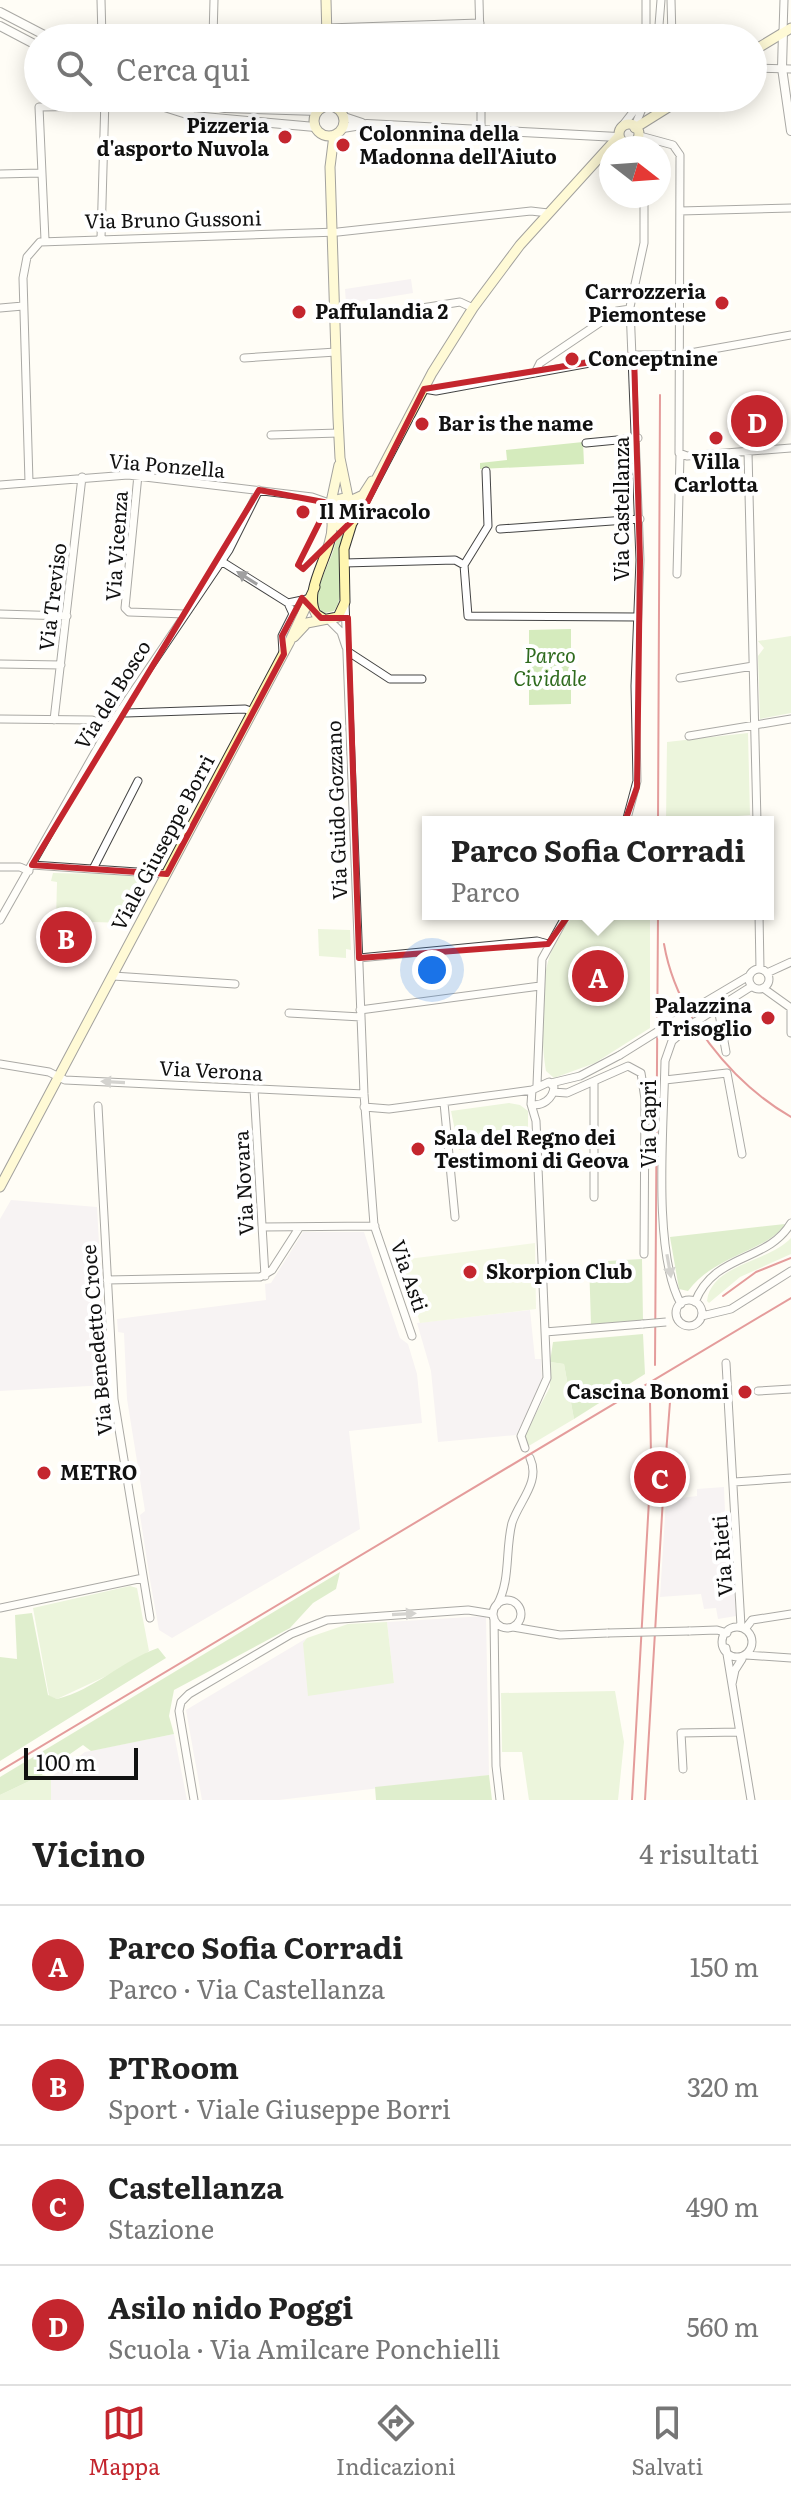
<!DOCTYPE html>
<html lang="it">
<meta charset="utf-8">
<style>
:root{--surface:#fff;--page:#f2f2f2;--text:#222;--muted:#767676;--line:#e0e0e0;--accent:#c4262e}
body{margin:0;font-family:Literata,serif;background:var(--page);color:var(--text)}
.compass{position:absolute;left:599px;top:136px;width:72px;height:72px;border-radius:50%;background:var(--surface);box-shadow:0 4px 20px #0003;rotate:107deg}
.scale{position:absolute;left:24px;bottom:20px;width:114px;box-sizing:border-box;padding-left:8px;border:4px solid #111;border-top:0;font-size:22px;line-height:28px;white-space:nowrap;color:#111;-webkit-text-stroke:6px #fff;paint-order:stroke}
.you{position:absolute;left:432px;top:970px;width:28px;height:28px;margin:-20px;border:6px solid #fff;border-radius:50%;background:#1a73e8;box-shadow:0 0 0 12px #1a73e833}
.badge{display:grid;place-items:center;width:52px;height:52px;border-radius:50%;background:var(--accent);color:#fff;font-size:26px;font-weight:700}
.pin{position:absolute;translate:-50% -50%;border:4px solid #fff;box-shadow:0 2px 8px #0006}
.popup{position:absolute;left:422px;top:816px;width:352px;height:104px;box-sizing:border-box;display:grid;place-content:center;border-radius:0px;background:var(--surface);filter:drop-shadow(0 2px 6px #0005);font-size:26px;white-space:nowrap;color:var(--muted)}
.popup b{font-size:30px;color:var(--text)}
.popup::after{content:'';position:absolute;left:50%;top:100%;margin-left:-16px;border:16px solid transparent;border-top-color:var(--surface)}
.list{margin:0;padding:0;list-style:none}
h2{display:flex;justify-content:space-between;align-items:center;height:104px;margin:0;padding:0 32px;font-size:34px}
h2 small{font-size:26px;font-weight:400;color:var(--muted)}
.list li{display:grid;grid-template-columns:52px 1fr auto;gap:24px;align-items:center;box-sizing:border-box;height:120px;padding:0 32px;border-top:2px solid var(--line)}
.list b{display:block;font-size:30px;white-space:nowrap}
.list p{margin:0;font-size:26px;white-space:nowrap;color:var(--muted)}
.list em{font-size:26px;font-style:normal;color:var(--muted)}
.icon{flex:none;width:44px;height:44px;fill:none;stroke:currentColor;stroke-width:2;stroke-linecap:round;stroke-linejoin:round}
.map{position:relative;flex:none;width:791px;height:1800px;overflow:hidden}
.search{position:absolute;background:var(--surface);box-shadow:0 4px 20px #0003;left:24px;right:24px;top:24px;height:88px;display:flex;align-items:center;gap:20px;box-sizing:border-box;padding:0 28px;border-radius:44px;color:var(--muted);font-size:30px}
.sheet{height:584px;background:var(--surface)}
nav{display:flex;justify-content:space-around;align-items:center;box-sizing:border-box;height:112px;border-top:2px solid var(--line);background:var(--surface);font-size:22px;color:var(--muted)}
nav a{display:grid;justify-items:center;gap:4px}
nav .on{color:var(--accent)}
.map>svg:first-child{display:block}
</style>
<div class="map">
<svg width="791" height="1800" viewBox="0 0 791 1800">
<rect width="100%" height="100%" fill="#fffdf5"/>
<path fill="#eee6ef" d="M411,279L413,293L346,304L345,289Z
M11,1200L97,1207L107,1385L0,1391V1219Z
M303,1232H364L400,1338L408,1344L417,1374L422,1423L349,1431L360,1529L172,1638L159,1630L150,1580L140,1515L145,1511L127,1399L124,1333L118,1332L117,1319L266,1300L265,1284L271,1283Z
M530,1310L535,1359H541L542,1385L516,1435L438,1442L431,1371L417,1323Z
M724,1487L725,1512H721L720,1531L724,1542H731L736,1616L718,1619L716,1608L704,1609L701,1594L660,1597L666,1500L697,1496V1489Z
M486,1616L489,1775L279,1800H202L186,1710L307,1638L303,1643L394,1683L387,1622Z
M174,1734L187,1800H51V1777L85,1752Z"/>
<path fill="#d5ebbd" d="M583,442L584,464L480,469V463L507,460L506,450Z
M337,532L344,533C337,558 348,592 334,611L325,613L317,608C314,582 336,558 337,532Z
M571,629V704L529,705V630Z
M791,636V713L760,719L758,656L764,648L758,641Z
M748,733L750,815L666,822L667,742Z
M53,873L153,875L128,923L56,921L57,882L51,881Z
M574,914H650V1028L595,1063L554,1078L546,1071C541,1042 540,986 549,958C554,942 565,927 574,914Z
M318,929L350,930L351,950L346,949V958L319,956Z
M509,1103L520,1105L528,1111V1142L459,1150L451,1111Z
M791,1238V1254L740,1277L709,1303L707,1301C711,1264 769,1262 791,1238Z
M550,1362L564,1364L574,1419L527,1447L524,1436L550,1387Z
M130,1586L137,1588L149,1651L130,1665L57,1699L49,1696L33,1608Z
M387,1622L394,1683L308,1696L303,1643L307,1638L348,1624Z
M615,1691L624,1742L618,1800H529L522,1752H502L501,1693Z
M42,1775L51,1777V1800H0V1795Z"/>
<path fill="#b9dc9c" d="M785,1224C770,1250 715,1254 688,1291L679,1289L670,1237Z
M642,1259L643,1320L591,1324L589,1262Z
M643,1334L645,1374L574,1419L564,1364L550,1362L553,1342Z
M340,1572L336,1589L313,1603L290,1628L174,1690L169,1716L174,1734L91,1751L83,1745L57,1763L48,1765L42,1775L0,1795V1777Z
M32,1613L48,1695L57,1699C94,1690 123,1660 158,1648L166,1658L0,1761V1657L17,1659L15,1615Z
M489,1775L492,1800H376L375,1787Z"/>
<path fill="#e6f2cf" d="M535,1243L536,1309L420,1323L400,1260Z"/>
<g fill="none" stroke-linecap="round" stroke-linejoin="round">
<defs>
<path id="minor" d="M101,0L102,38
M479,0L480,38
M671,0L672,38
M327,28L480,23
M783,32L784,0
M213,38L214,0
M646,38V0
M658,38L661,0
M753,68L791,69
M481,98V129
M623,125L644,98
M634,128L644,104
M640,136L673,145L680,155L679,453L687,456L791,448
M631,142L643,148
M0,174L41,173
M680,211L791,208
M101,238L105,98
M45,240L39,107L105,106
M0,308L23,306
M390,313L460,302L473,308
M244,358L336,352
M535,373L540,363L617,311L630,309
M424,389L436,391L634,355H679L791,335
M271,435L339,433
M586,443L638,438
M748,452L757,822
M486,471L488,526L464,565L468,616L637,617
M138,475L125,608L129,612L185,614
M29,482L23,278L27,257L40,242L338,232L531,211L548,213
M0,485L128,475L312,497L329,503
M500,529L640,519
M221,561L288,603L307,599
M344,563L455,560L464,565
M677,574L680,455
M345,602L364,1094L374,1225L412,1336
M0,614L67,616
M328,619L341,632L346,647
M347,651L390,679H422
M283,653L282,636L293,614L288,603
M0,664L61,665
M680,678L753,666
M126,713L245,709L253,712
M0,719L92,720L110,726
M54,720L82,477
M689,736L791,719
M626,822L637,781L635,686L640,560L630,307L644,243V196
M32,865L167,874
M0,867H20L29,871
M93,869L138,781
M759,914L760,969
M0,920L110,726L229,550L259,490
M359,958L537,941L548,944
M749 979a10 10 0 1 1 20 0a10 10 0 1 1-20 0Z
M767,973L791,962
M113,976L235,984
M763,988L791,1008
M700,1005L749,976
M718,1008L726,1052
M791,1008V1033
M360,1010L540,986
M289,1013L361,1017
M700,1019L752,986
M0,1064L49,1072L65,1080L364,1094
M665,1080L727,1073L742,1154
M549,1082L554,1087C553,1099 542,1107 531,1104L532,1090Z
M551,1083L580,1076L620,1055
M537,1085L542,959L567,914
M254,1089L265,1276
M553,1092L567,1093L628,1066L641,1073L645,1099L644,1254
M444,1103L455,1217
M98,1106L114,1399L150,1618
M364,1107L389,1109L532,1090
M594,1197V1083
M263,1227L375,1226
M107,1280L260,1277L272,1270L299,1228
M676 1313a13 13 0 1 1 26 0a13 13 0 1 1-26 0Z
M695,1302C715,1252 767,1263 791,1223
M681,1304C652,1253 664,1122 665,1061L672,1041L693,1023
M702,1316L731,1309L791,1271
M545,1332L643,1324
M726,1363L741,1626
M758,1391L791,1389
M525,1448L521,1436L547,1378L536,1121L531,1104
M734,1482L791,1478
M493 1614a14 14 0 1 1 28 0a14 14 0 1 1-28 0Z
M497,1605C511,1580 505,1550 512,1523C519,1501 541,1482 530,1458
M0,1608L143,1578
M494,1618L496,1766L500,1800
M513,1627L560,1635L608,1633
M722 1642a15 15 0 1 1 30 0a15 15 0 1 1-30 0Z
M745,1629L752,1620L791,1614
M689,1631L717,1630L727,1633
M726,1648L751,1800
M746,1655L791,1658
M732,1684L735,1670L742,1659
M683,1769L681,1733L739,1732
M194,1800L179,1711L181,1702L189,1694L291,1634L327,1620L468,1610L493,1614"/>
<path id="tertiary" d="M0,12L50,38
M0,26L38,46
M783,32L782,68L791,131
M136,98L193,116L315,127
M172,98L225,108L318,111
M344,117L362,123
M343,128L367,124L618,137"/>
<path id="secondary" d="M326,0L327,38
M753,51L791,28
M314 121a15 15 0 1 1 30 0a15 15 0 1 1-30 0Z
M619 134a10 10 0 1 1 20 0a10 10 0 1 1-20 0Z
M635,128L683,98
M334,135L330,167L338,418L340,458L348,497
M339,465L328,516L340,527L353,522
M352,500L363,495L372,481
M357,516L432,373L473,308L520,245L618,137
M324,619L316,614C302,588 334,552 332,523
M294,637L307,623L338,617L345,602L344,549L357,507L348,497L332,501
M0,1187L289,643L315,587"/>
</defs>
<use href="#minor" stroke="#444" stroke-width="9"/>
<use href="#tertiary" stroke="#444" stroke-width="10"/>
<use href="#secondary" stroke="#333" stroke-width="11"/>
<use href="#minor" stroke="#fff" stroke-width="7"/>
<use href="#tertiary" stroke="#fff" stroke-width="8"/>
<use href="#secondary" stroke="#fff6b0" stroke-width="9"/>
<path stroke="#c4262e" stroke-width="2" d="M658,822L660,395
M664,944C676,1014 731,1082 791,1117
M723,1296L756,1272L791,1258
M655,1365L658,914
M650,1401L651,1455
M666,1454L671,1389
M0,1771L791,1298
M632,1800L649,1500
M645,1800L663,1498"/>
<defs>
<path id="minor-bridge" d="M693,1023L700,1019
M620,1055L700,1005
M643,1324L666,1322
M608,1633L689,1631"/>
</defs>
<use href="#minor-bridge" stroke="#444" stroke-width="9" stroke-linecap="butt"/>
<use href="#minor-bridge" stroke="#fff" stroke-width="7"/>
</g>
<defs><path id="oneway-solid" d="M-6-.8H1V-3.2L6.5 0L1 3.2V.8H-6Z" transform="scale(2)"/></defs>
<g fill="#a0a0a0">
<use href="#oneway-solid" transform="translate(247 578) rotate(-148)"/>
<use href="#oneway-solid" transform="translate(113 1082) rotate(-177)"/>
<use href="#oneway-solid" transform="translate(669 1266) rotate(80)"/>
<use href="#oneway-solid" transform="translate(404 1614) rotate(-3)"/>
</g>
<path d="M0 0H791V1800H0ZM634,355L640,560L637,787L615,850L548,944L359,958L348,618H321L302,598L282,636L284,654L167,874L32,865L259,490L329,503L298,565L303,569L364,509L424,389Z" fill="#fffdf5" fill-opacity=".55" fill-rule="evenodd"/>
<path fill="none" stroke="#c4262e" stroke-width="6" stroke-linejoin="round" d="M634,355L640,560L637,787L615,850L548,944L359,958L348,618H321L302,598L282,636L284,654L167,874L32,865L259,490L329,503L298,565L303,569L364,509L424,389Z"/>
<g fill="#c4262e" stroke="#fff" stroke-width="3">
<circle cx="285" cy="137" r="8"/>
<circle cx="343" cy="145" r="8"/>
<circle cx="722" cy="303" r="8"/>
<circle cx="299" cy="312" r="8"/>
<circle cx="572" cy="359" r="8"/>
<circle cx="422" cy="424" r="8"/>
<circle cx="716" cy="438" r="8"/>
<circle cx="303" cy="512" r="8"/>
<circle cx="768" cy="1018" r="8"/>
<circle cx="418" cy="1149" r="8"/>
<circle cx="470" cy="1272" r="8"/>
<circle cx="745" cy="1392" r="8"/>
<circle cx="44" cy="1473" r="8"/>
</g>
<g text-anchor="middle" stroke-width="8" stroke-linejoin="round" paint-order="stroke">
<g font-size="20" font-weight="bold" fill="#111" stroke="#fff" text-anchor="start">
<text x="269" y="133" text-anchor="end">Pizzeria<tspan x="269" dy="23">d'asporto Nuvola</tspan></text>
<text x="359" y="141">Colonnina della<tspan x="359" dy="23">Madonna dell'Aiuto</tspan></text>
<text x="706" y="299" text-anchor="end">Carrozzeria<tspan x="706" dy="23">Piemontese</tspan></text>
<text x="315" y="319">Paffulandia 2</text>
<text x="588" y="366">Conceptnine</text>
<text x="438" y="431">Bar is the name</text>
<text x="716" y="469" text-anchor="middle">Villa<tspan x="716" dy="23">Carlotta</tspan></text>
<text x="319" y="519">Il Miracolo</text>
<text x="752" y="1013" text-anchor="end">Palazzina<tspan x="752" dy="23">Trisoglio</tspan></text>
<text x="434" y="1145">Sala del Regno dei<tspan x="434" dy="23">Testimoni di Geova</tspan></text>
<text x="486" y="1279">Skorpion Club</text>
<text x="729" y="1399" text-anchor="end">Cascina Bonomi</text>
<text x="60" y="1480">METRO</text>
</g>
<g font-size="20" fill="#111" stroke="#fff">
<text transform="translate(173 220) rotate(-1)" y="7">Via Bruno Gussoni</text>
<text transform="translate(167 466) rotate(5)" y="7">Via Ponzella</text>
<text transform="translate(622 509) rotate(-90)" y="7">Via Castellanza</text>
<text transform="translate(117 546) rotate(-86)" y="7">Via Vicenza</text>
<text transform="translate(53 597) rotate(-83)" y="7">Via Treviso</text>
<text transform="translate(113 695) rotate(-58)" y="7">Via del Bosco</text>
<text transform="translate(337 810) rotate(-92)" y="7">Via Guido Gozzano</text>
<text transform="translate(163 843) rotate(-62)" y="7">Viale Giuseppe Borri</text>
<text transform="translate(211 1071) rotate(3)" y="7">Via Verona</text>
<text transform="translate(649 1124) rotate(-90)" y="7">Via Capri</text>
<text transform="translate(244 1183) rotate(-93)" y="7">Via Novara</text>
<text transform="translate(409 1276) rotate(71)" y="7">Via Asti</text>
<text transform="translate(97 1340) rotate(-95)" y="7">Via Benedetto Croce</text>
<text transform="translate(723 1556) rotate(-94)" y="7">Via Rieti</text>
</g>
<g font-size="20" font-style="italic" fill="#2f6b1f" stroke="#fff">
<text x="550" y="663">Parco<tspan x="550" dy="23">Cividale</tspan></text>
</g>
</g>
</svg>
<svg class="compass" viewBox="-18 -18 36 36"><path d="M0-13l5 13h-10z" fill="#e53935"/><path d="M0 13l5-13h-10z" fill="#767676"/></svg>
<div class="scale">100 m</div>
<div class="you"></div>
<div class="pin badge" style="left:598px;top:976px">A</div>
<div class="popup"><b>Parco Sofia Corradi</b>Parco</div>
<div class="pin badge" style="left:66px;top:937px">B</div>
<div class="pin badge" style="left:660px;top:1477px">C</div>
<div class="pin badge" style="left:757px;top:421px">D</div>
<div class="search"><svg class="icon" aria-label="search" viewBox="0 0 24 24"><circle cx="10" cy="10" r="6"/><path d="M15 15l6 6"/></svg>Cerca qui</div>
</div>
<section class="sheet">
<h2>Vicino<small>4 risultati</small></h2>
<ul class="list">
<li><span class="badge">A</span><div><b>Parco Sofia Corradi</b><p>Parco · Via Castellanza</p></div><em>150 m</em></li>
<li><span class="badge">B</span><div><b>PTRoom</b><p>Sport · Viale Giuseppe Borri</p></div><em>320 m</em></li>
<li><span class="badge">C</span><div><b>Castellanza</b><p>Stazione</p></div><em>490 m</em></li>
<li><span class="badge">D</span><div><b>Asilo nido Poggi</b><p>Scuola · Via Amilcare Ponchielli</p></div><em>560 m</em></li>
</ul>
</section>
<nav>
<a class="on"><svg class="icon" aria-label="map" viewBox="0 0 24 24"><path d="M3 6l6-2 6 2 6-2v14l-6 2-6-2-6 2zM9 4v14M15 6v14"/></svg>Mappa</a>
<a><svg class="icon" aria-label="directions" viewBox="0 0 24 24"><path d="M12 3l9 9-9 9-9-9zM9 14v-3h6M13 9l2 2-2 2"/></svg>Indicazioni</a>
<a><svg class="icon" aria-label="saved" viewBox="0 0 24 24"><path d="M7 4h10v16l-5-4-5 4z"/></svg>Salvati</a>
</nav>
